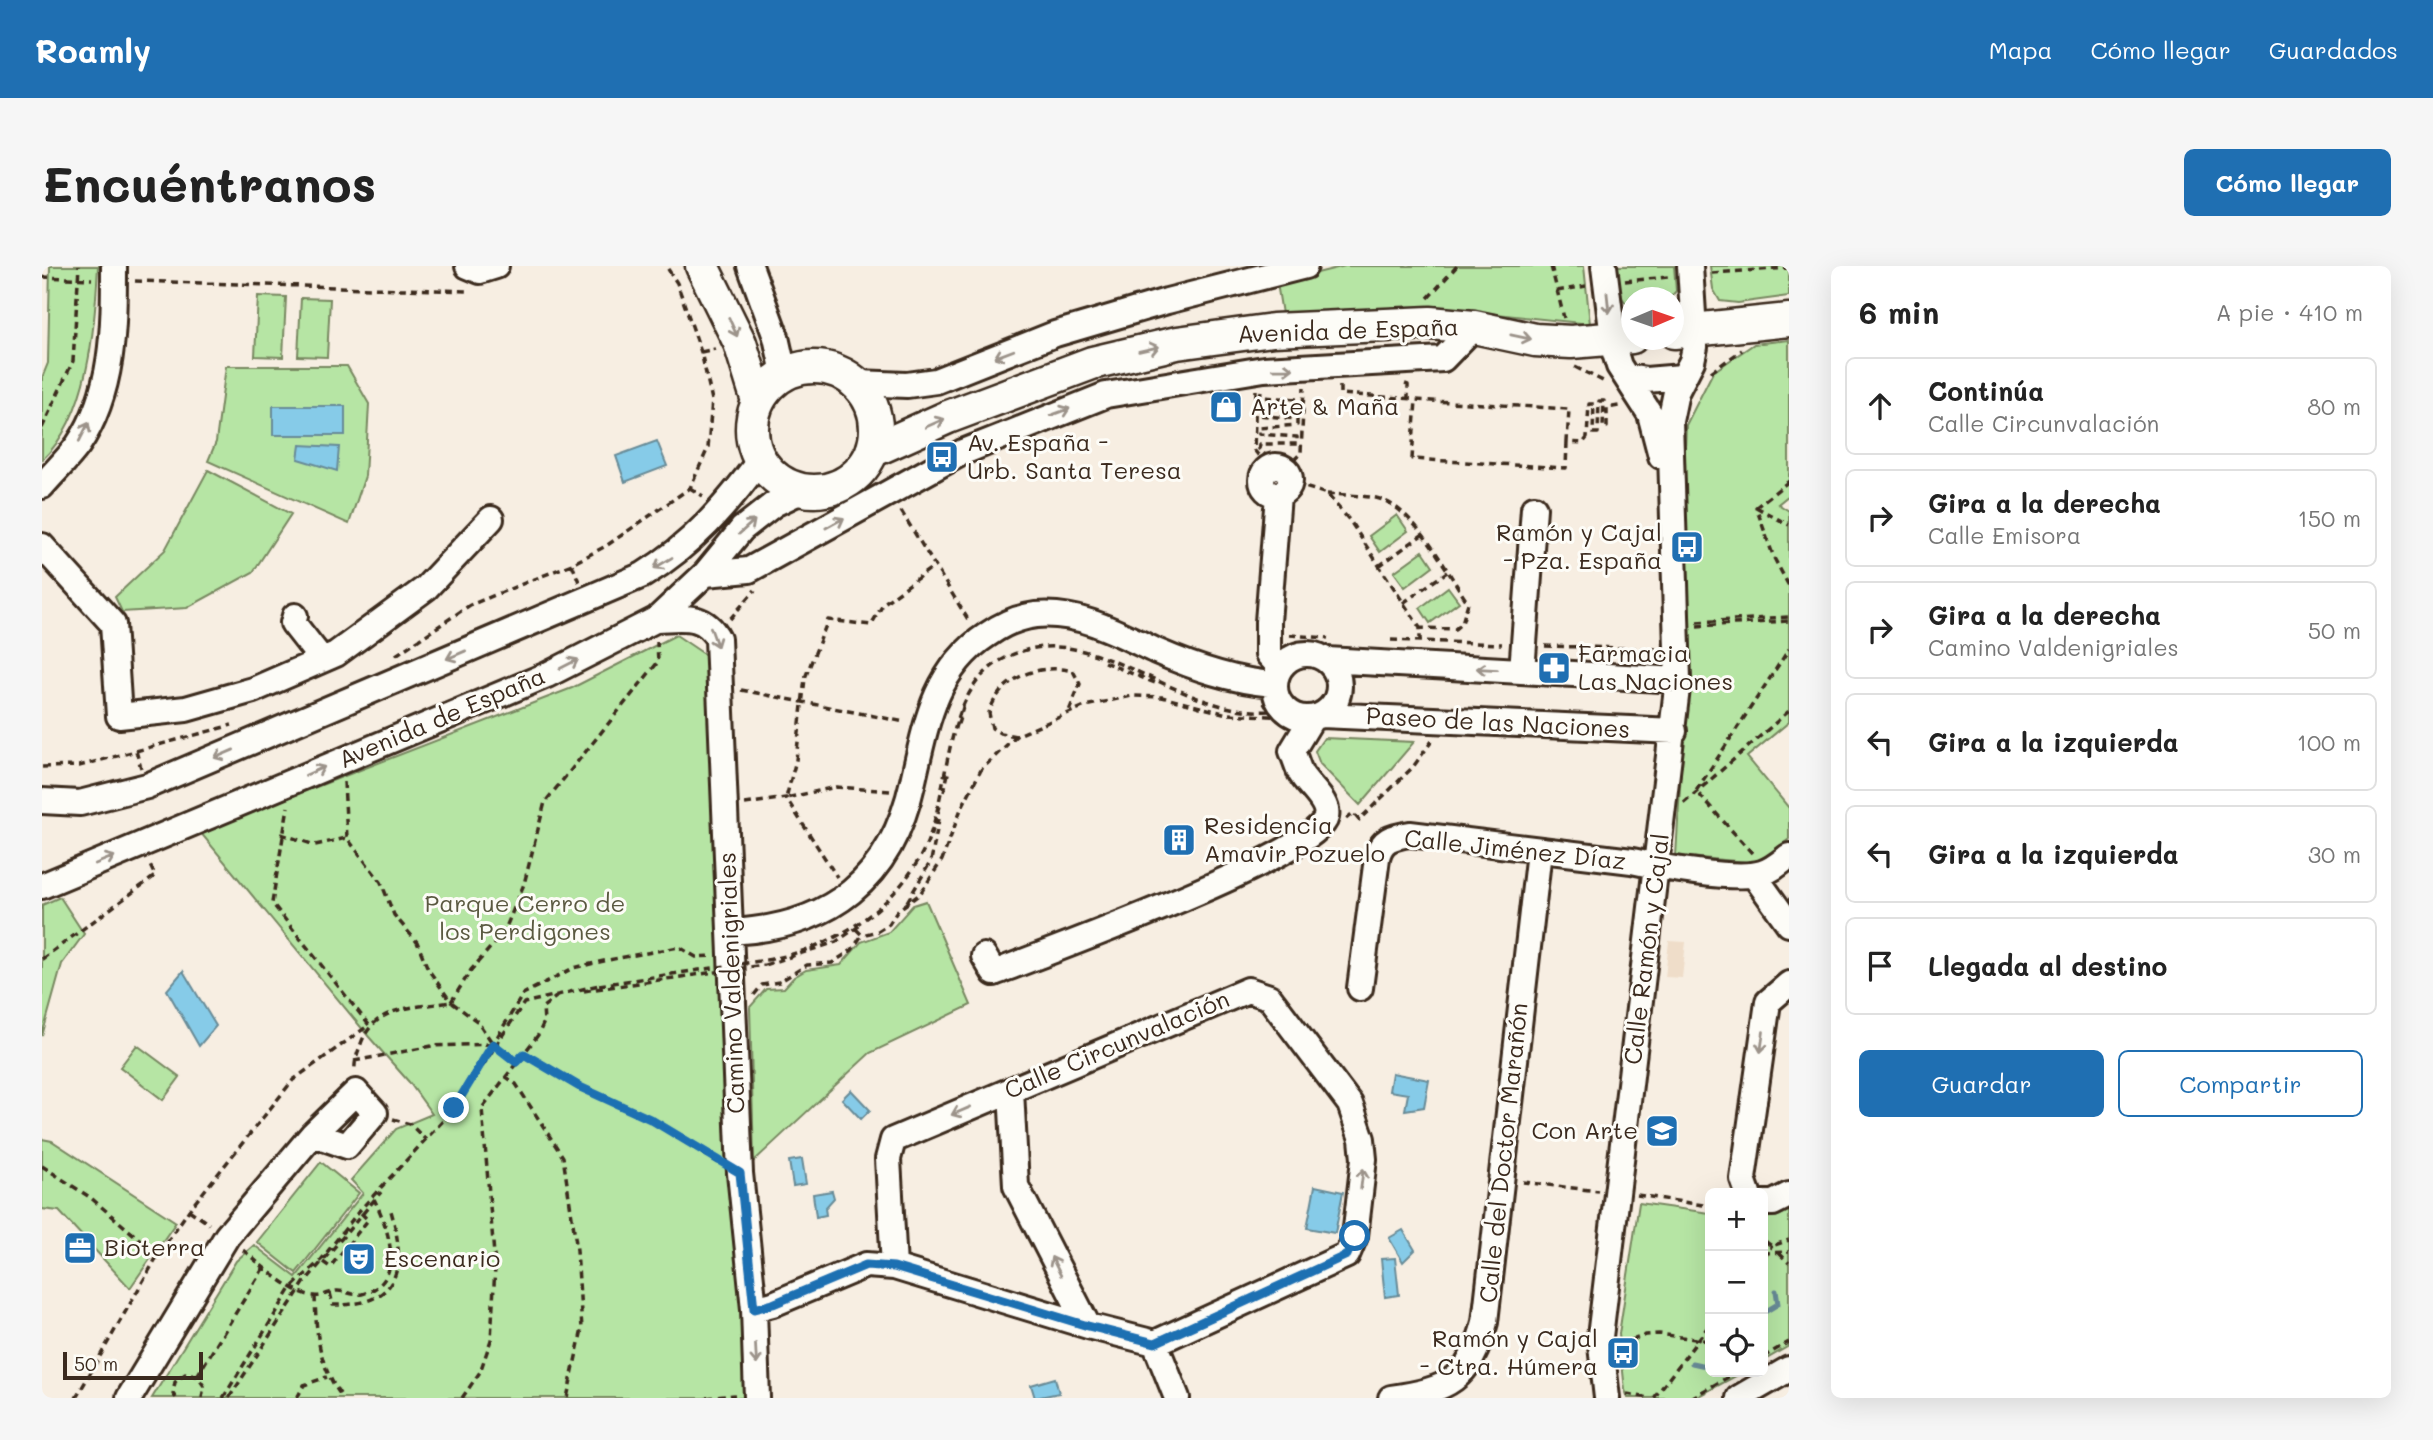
<!DOCTYPE html>
<html lang="es">
<meta charset="utf-8">
<style>
:root{--surface:#fff;--page:#f6f6f6;--text:#222;--muted:#767676;--line:#e0e0e0;--accent:#1f6fb2}
body{margin:0;font-family:Mali,sans-serif;background:var(--page);color:var(--text)}
.controls{position:absolute;right:21px;bottom:21px;display:grid;overflow:hidden;border-radius:10px;box-shadow:0 7px 28px #0002}
.controls button{width:63px;height:63px;display:grid;place-items:center;padding:0;border:0;border-bottom:2px solid var(--line);background:var(--surface);color:var(--text);font:35px sans-serif}
.compass{position:absolute;left:1579px;top:21px;width:63px;height:63px;border-radius:50%;background:var(--surface);box-shadow:0 7px 28px #0002;rotate:88deg}
.scale{position:absolute;left:21px;bottom:18px;width:140px;box-sizing:border-box;padding-left:7px;border:4px solid #3b2a1e;border-top:0;font-size:19px;line-height:24px;white-space:nowrap;color:#3b2a1e;-webkit-text-stroke:5px #fdfcf7;paint-order:stroke}
.stop{position:absolute;width:21px;height:21px;margin:-16px;border:5px solid #1f6fb2;border-radius:50%;background:#fff}
.stop.end{background:#1f6fb2;border-color:#fff;box-shadow:0 2px 7px #0008}
.list{margin:0;padding:0;list-style:none}
h2{display:flex;justify-content:space-between;align-items:center;height:91px;margin:0;padding:0 28px;font-size:30px}
h2 small{font-size:23px;font-weight:400;color:var(--muted)}
.list li{display:grid;grid-template-columns:46px 1fr auto;gap:21px;align-items:center;box-sizing:border-box;height:98px;margin:0 14px 14px;padding:0 14px;border:2px solid var(--line);border-radius:10px}
.list b{display:block;font-size:26px;white-space:nowrap}
.list p{margin:0;font-size:23px;white-space:nowrap;color:var(--muted)}
.list em{font-size:23px;font-style:normal;color:var(--muted)}
.actions{display:flex;gap:14px;padding:21px 28px}
.actions a{flex:1;padding:16px 0;border:2px solid var(--accent);border-radius:10px;text-align:center;font-size:24px;color:var(--accent)}
.actions .main{background:var(--accent);color:#fff}
.icon{flex:none;width:38px;height:38px;fill:none;stroke:currentColor;stroke-width:2;stroke-linecap:round;stroke-linejoin:round}
.map{position:relative;flex:none;width:1747px;height:1132px;overflow:hidden;border-radius:10px}
header{display:flex;align-items:center;gap:42px;box-sizing:border-box;height:98px;padding:0 35px;background:var(--accent);color:#fff}
header strong{font-size:33px}
nav{display:flex;gap:38px;margin-inline-start:auto;font-size:24px}
.intro{display:flex;align-items:center;justify-content:space-between;box-sizing:border-box;height:168px;padding:0 42px}
h1{margin:0;font-size:49px}
.button{padding:18px 32px;border-radius:10px;background:var(--accent);color:#fff;font-size:24px;font-weight:700}
main{display:flex;gap:42px;padding:0 42px}
aside{flex:1;background:var(--surface);border-radius:10px;box-shadow:0 7px 28px #0002}
.map>svg:first-child{display:block}
</style>
<header>
<strong>Roamly</strong>
<nav><a>Mapa</a><a>Cómo llegar</a><a>Guardados</a></nav>
</header>
<div class="intro"><h1>Encuéntranos</h1><a class="button">Cómo llegar</a></div>
<main>
<div class="map">
<svg width="1747" height="1132" viewBox="0 0 1747 1132">
<rect width="100%" height="100%" fill="#f7eee2"/>
<filter id="ink" filterUnits="userSpaceOnUse"><feTurbulence type="fractalNoise" baseFrequency=".0143" numOctaves="2"/><feDisplacementMap in="SourceGraphic" scale="14" xChannelSelector="R" yChannelSelector="G"/><feConvolveMatrix kernelMatrix="1 2 1 2 8 2 1 2 1" color-interpolation-filters="sRGB"/></filter>
<g filter="url(#ink)">
<path fill="#efddc9" d="M1627,675L1644,676L1640,712L1623,711Z"/>
<path fill="#b6e5a4" stroke="#788861" stroke-width="2" d="M8,0H56C53,60 47,150 0,194V112L6,97Z
M1303,0H1542L1548,58L1397,42L1240,48L1235,17Z
M1575,0H1632L1634,25L1629,31L1590,32L1589,44L1578,29Z
M1668,0H1747V30L1696,37L1678,35L1671,23Z
M216,30L244,31L241,91L213,90Z
M259,32L288,33L285,91L256,90Z
M1747,74V229L1736,238L1747,245V456L1705,491L1747,542V573L1718,597L1634,590L1648,349L1641,231L1644,159L1671,106L1712,78Z
M184,100H305L327,138L323,210L307,258L166,195L174,176Z
M166,204L249,248L211,306L145,342L80,346L73,331L123,284Z
M1355,249L1366,265L1338,286L1327,270Z
M1381,285L1391,300L1363,321L1352,306Z
M1406,321L1417,336L1388,357L1378,342Z
M634,369L665,390L708,1132H110L194,995L212,979L254,1011L321,927L309,914L354,863L390,848L367,816L327,771L158,566L530,422Z
M1282,472L1372,476L1318,539L1278,498L1273,485Z
M18,631L42,668L20,698L0,770V639Z
M884,635L929,739L828,787L712,895L708,741L724,723L742,722L752,711L764,704L799,699L819,676L847,666L871,639Z
M95,779L138,811L121,834L78,801Z
M0,873L10,875L134,956L88,1022L17,945L0,943Z
M279,896L317,927L254,1007L215,976Z
M1597,937L1668,947V1106H1701L1653,1132H1586L1583,1124L1577,1068Z
M1721,941L1747,945V1080L1721,1095Z"/>
<path fill="#86cbe8" stroke="#688b97" stroke-width="2" d="M231,140H303V169H231Z
M615,175L625,200L583,216L574,190Z
M258,179L297,181L295,205L256,193Z
M141,705L174,760L157,780L125,724Z
M1350,807L1387,814L1382,841L1363,844L1366,828L1347,825Z
M809,824L828,844L819,853L800,833Z
M760,893L764,918L751,920L747,895Z
M1273,920L1301,926L1293,967L1265,962Z
M790,925L792,932L783,942L784,949L774,951L771,928Z
M1361,964L1373,984L1361,996L1347,972Z
M1353,992L1357,1029L1343,1031L1339,993Z
M1013,1112L1017,1127L993,1132L989,1119Z"/>
<g fill="none" stroke-linecap="round" stroke-linejoin="round">
<path stroke="#688b97" stroke-width="5" d="M1721,1047L1736,1038L1734,1025
M1650,1097L1668,1101"/>
<defs>
<path id="minor" d="M426,0L438,5L454,0
M708,0L734,71L742,107
M1562,0L1573,87L1577,100L1608,148L1619,190
M1586,111L1604,114L1640,111
M815,117L865,119L894,115L1013,68L1125,35L1263,0
M1220 214a14 14 0 1 1 28 0a14 14 0 1 1-28 0Z
M0,220C12,206 26,193 36,179C72,126 72,61 72,0
M1236,229L1226,356V388L1238,401
M0,280L71,358L77,450L144,443L211,424L294,388L384,322L449,253
M663,308L707,304L921,186L1064,129L1222,103L1401,93L1432,61
M253,350L251,357L280,394
M615,353C642,352 662,347 676,373L698,907L712,1043L715,1132
M1233 420a32 32 0 1 1 64 0a32 32 0 1 1-64 0Z
M1285,394L1636,414
M1480,405L1492,242
M1280,449L1632,465
M0,535L38,537L105,520L601,309C650,279 684,240 718,194
M1712,609L1747,658
M0,620L505,409L615,353L663,308L700,263L732,238L761,224
M689,666C789,661 849,614 871,515C884,458 893,403 945,369C959,359 977,351 994,349C1037,345 1076,367 1114,385C1151,401 1190,415 1231,418
M942,690L952,707C998,689 1276,588 1284,551C1288,535 1264,519 1258,506C1255,499 1253,492 1250,485L1270,452
M1318,722L1335,592C1339,573 1350,571 1368,568L1590,595C1617,601 1695,615 1720,607C1730,604 1738,597 1747,590
M969,824L974,920L1046,1060
M1706,927L1701,913L1726,736L1747,718
M1721,937H1731L1747,929
M852,1001L846,893L851,874L1206,724L1227,731L1308,838L1320,873L1322,893L1313,970L1305,989L1113,1077
M712,1043L731,1038L824,999L852,1001L1046,1060L1113,1077L1135,1132
M87,1132L185,970L271,868L314,826L333,847L305,880L271,868
M1349,1132C1406,1124 1428,1114 1443,1056L1497,585
M1565,1132L1558,1071L1636,414L1628,155L1634,126L1650,95L1653,81L1648,0
M1697,1132L1747,1103"/>
<path id="major" d="M660,0L698,77L716,135
M1632,66L1747,54
M710 163a62 62 0 1 1 124 0a62 62 0 1 1-124 0Z
M830,185L906,151L1050,97L1135,77L1231,64L1388,57L1432,61L1493,74L1529,76L1590,71"/>
</defs>
<use href="#minor" stroke="#3b2a1e" stroke-width="30"/>
<use href="#major" stroke="#3b2a1e" stroke-width="37"/>
<path stroke="#3b2a1e" stroke-width="3.5" stroke-dasharray="7 5" stroke-linecap="butt" d="M1509,0L1522,52
M1670,7L1747,2
M0,11L50,13
M93,15L428,25
M1583,15L1627,11
M1515,25L1544,20
M1386,32L1415,0
M659,86L673,83
M1533,101L1561,115
M1669,106L1700,84
M1363,118L1366,119V131
M1298,120V128L1373,133
M1214,124L1212,184L1227,202
M1219,125L1218,131L1255,133V140L1217,143V149L1255,153V159L1217,162V168L1255,171V178H1218L1217,183L1236,201
M0,162L31,95L37,0
M1525,176L1524,202L1370,193L1374,134L1527,143L1525,176L1541,177L1545,172L1547,138H1552L1551,167H1556L1557,135H1562L1561,161H1565V142L1577,140
M1243,203L1259,187L1262,121
M1747,215L1714,241L1732,292L1747,320
M1253,218L1285,228L1308,255L1378,362V375
M648,222L661,230
M1285,228C1301,229 1318,229 1334,232C1372,240 1405,306 1426,337L1420,357L1413,363L1378,362
M1714,241L1747,259
M859,245L927,355
M1337,300L1380,269
M537,316L530,298L564,280L648,222L666,182L670,134L659,86L635,17L624,0
M1361,337L1405,306
M688,353L713,324
M1655,356L1747,351
M1655,360L1747,355
M1248,369L1286,372
M1349,374L1460,378
M1503,380L1614,383
M354,389L428,339L530,298
M1062,396L1113,417
M699,424L863,456
M916,458L922,438
M974,470L958,467L950,462L947,447C958,411 997,397 1031,405L1038,418L1027,445
M94,485L190,459
M0,501L37,500L94,485L99,502
M302,516L305,572
M848,525L794,521L744,532L754,494L763,412L786,354L829,359L842,337L892,300
M902,526L907,503
M1642,537L1747,445
M703,538L744,532L795,611
M1304,553L1311,547L1317,554L1371,501L1390,475
M239,568L273,579L305,572L339,616L352,649L375,676L386,703L409,736L429,704L462,666L482,618L503,536L616,396L615,376
M889,570L899,537
M1710,587L1654,525L1747,383
M865,636L889,595L897,553
M814,663L820,669L836,665L847,658L856,644L878,628L900,594L919,543L939,504L974,470L1043,440L1090,430L1120,431L1185,448L1246,451
M0,693L113,610L107,597
M724,694C791,683 857,641 885,577C913,509 897,404 988,383C1064,366 1144,451 1227,445L1222,437
M723,699L794,676L820,658
M542,725L554,723
M712,729L720,719L737,716L765,699L790,697L810,684L820,669
M453,779L474,796
M482,788L538,821L608,853L678,897
M312,795L390,780L451,778L436,756L409,736C374,742 336,738 320,775C316,786 312,794 313,806
M440,800L482,737L557,719
M463,810L474,818L521,891L535,984L540,1063L525,1132
M351,853L368,858L384,874
M0,900L49,932L116,989
M1481,916L1556,925
M1595,929L1668,940
M147,944L167,958
M1721,963L1724,976L1730,980L1747,974
M201,984C218,998 251,1029 273,1030C280,1031 287,1026 294,1025C302,1024 310,1030 320,1028C365,1016 347,963 332,933
M1721,987L1747,986
M1737,987L1747,997
M1721,992L1730,980
M281,996L288,1001L326,954L319,947
M288,1027L291,1039C358,1040 365,1001 349,945
M273,1030C274,1069 277,1101 301,1132
M1578,1078L1604,1069L1617,1068L1668,1075
M1721,1091L1747,1076
M155,1110L222,1001
M1585,1128L1606,1132
M34,1132L116,989L147,944L251,814L327,759L230,637L246,541
M134,1132L131,1128L133,1116L143,1108L155,1110L162,1120L160,1132
M181,1132L250,1021L279,994L317,945L412,843L481,728L531,702L566,694L637,681L654,691L669,690
M187,1132L262,1017L339,926
M255,1132L262,1119L285,1111
M420,1132L438,1106L449,1074L453,1001L440,842L496,769L502,756L501,741L514,731
M664,1132L693,1129
M1612,1132L1668,1058
M1649,1132L1695,1106"/>
<use href="#minor" stroke="#fdfcf7" stroke-width="24"/>
<use href="#major" stroke="#fdfcf7" stroke-width="32"/>
<path stroke="#3b2a1e" stroke-width="3.5" stroke-dasharray="7 5" stroke-linecap="butt" d="M557,719L724,694
M554,723L723,699"/>
</g>
<defs><path id="oneway-shaft" d="M-6 0H5M1.5-3L5.5 0L1.5 3" fill="none" stroke-width="1.6" stroke-linecap="round" stroke-linejoin="round" transform="scale(1.75)"/></defs>
<g stroke="#9c938a">
<use href="#oneway-shaft" transform="translate(1566 37) rotate(84)"/>
<use href="#oneway-shaft" transform="translate(691 61) rotate(66)"/>
<use href="#oneway-shaft" transform="translate(1479 71) rotate(12)"/>
<use href="#oneway-shaft" transform="translate(1107 83) rotate(-13)"/>
<use href="#oneway-shaft" transform="translate(962 88) rotate(159)"/>
<use href="#oneway-shaft" transform="translate(1241 103) rotate(-1)"/>
<use href="#oneway-shaft" transform="translate(1018 146) rotate(-20)"/>
<use href="#oneway-shaft" transform="translate(893 157) rotate(-24)"/>
<use href="#oneway-shaft" transform="translate(42 166) rotate(-63)"/>
<use href="#oneway-shaft" transform="translate(793 257) rotate(-29)"/>
<use href="#oneway-shaft" transform="translate(705 261) rotate(-42)"/>
<use href="#oneway-shaft" transform="translate(621 297) rotate(149)"/>
<use href="#oneway-shaft" transform="translate(672 371) rotate(70)"/>
<use href="#oneway-shaft" transform="translate(414 389) rotate(157)"/>
<use href="#oneway-shaft" transform="translate(527 398) rotate(-27)"/>
<use href="#oneway-shaft" transform="translate(1445 403) rotate(-177)"/>
<use href="#oneway-shaft" transform="translate(182 488) rotate(157)"/>
<use href="#oneway-shaft" transform="translate(273 505) rotate(-24)"/>
<use href="#oneway-shaft" transform="translate(63 594) rotate(-22)"/>
<use href="#oneway-shaft" transform="translate(1720 776) rotate(98)"/>
<use href="#oneway-shaft" transform="translate(919 845) rotate(157)"/>
<use href="#oneway-shaft" transform="translate(1320 913) rotate(-83)"/>
<use href="#oneway-shaft" transform="translate(1014 1000) rotate(-117)"/>
<use href="#oneway-shaft" transform="translate(714 1088) rotate(87)"/>
</g>
</g>
<g fill="none" stroke-linecap="round" stroke-linejoin="round" filter="url(#ink)">
<path stroke="#1f6fb2" stroke-width="9" d="M412,842L451,778L474,796L482,788L538,821L608,853L698,907L712,1043L731,1038L824,999L852,1001L1046,1060L1113,1077L1305,989L1313,970"/>
</g>
<defs>
<symbol id="shop-square" viewBox="-11 -11 22 22"><rect x="-9" y="-9" width="18" height="18" rx="4" fill="#1f6fb2" stroke="#fdfcf7"/><path d="M-5-2.5h2.3a2.7 3.5 0 0 1 5.4 0H5L5.5 6h-11ZM-1.5-2.5h3a1.5 2.3 0 0 0-3 0Z" fill="#fff"/></symbol>
<symbol id="bus-square" viewBox="-11 -11 22 22"><rect x="-9" y="-9" width="18" height="18" rx="4" fill="#1f6fb2" stroke="#fdfcf7"/><path d="M-5-6H5V4H4V6H2V4H-2V6H-4V4H-5ZM-3.5-4V0h7V-4ZM-3.5 1.2v1.5H-2V1.2ZM2 1.2v1.5H3.5V1.2Z" fill="#fff"/></symbol>
<symbol id="pharmacy-square" viewBox="-11 -11 22 22"><rect x="-9" y="-9" width="18" height="18" rx="4" fill="#1f6fb2" stroke="#fdfcf7"/><path d="M-2-6h4v4h4v4h-4v4h-4v-4h-4v-4h4Z" fill="#fff"/></symbol>
<symbol id="building-square" viewBox="-11 -11 22 22"><rect x="-9" y="-9" width="18" height="18" rx="4" fill="#1f6fb2" stroke="#fdfcf7"/><path d="M-4-6H4V6H1V3H-1V6H-4ZM-2.5-4.3h1.7v1.8h-1.7ZM.8-4.3h1.7v1.8H.8ZM-2.5-1h1.7V.8h-1.7ZM.8-1h1.7V.8H.8Z" fill="#fff"/></symbol>
<symbol id="school-square" viewBox="-11 -11 22 22"><rect x="-9" y="-9" width="18" height="18" rx="4" fill="#1f6fb2" stroke="#fdfcf7"/><path d="M0-5L7-2L0 1L-7-2ZM-4 1L0 2.5L4 1V4Q0 6-4 4Z" fill="#fff"/></symbol>
<symbol id="office-square" viewBox="-11 -11 22 22"><rect x="-9" y="-9" width="18" height="18" rx="4" fill="#1f6fb2" stroke="#fdfcf7"/><path d="M-6-3h4V-5.5h4V-3h4V5H-6ZM-1-4.5V-3h2v-1.5ZM-6 0V1H6V0Z" fill="#fff"/></symbol>
<symbol id="theatre-square" viewBox="-11 -11 22 22"><rect x="-9" y="-9" width="18" height="18" rx="4" fill="#1f6fb2" stroke="#fdfcf7"/><path d="M-5-5.5Q0-4 5-5.5V0Q5 5 0 6Q-5 5-5 0ZM-3.3-2.5H-1v1.5H-3.3ZM1-2.5H3.3v1.5H1ZM-2.8 1Q0 5.5 2.8 1Z" fill="#fff"/></symbol>
</defs>
<g fill-rule="evenodd">
<use href="#shop-square" x="1165" y="122" width="38" height="38"/>
<use href="#bus-square" x="881" y="172" width="38" height="38"/>
<use href="#bus-square" x="1626" y="262" width="38" height="38"/>
<use href="#pharmacy-square" x="1493" y="383" width="38" height="38"/>
<use href="#building-square" x="1118" y="555" width="38" height="38"/>
<use href="#school-square" x="1601" y="846" width="38" height="38"/>
<use href="#office-square" x="19" y="963" width="38" height="38"/>
<use href="#theatre-square" x="298" y="974" width="38" height="38"/>
<use href="#bus-square" x="1562" y="1068" width="38" height="38"/>
</g>
<g text-anchor="middle" stroke-width="6" stroke-linejoin="round" paint-order="stroke">
<g font-size="24" fill="#3b2a1e" stroke="#fdfcf7">
<text transform="translate(1306 65) rotate(-2)" y="8">Avenida de España</text>
<text transform="translate(400 452) rotate(-23)" y="8">Avenida de España</text>
<text transform="translate(1456 457) rotate(3)" y="8">Paseo de las Naciones</text>
<text transform="translate(1473 584) rotate(6)" y="8">Calle Jiménez Díaz</text>
<text transform="translate(1605 683) rotate(-83)" y="8">Calle Ramón y Cajal</text>
<text transform="translate(690 717) rotate(-92)" y="8">Camino Valdenigriales</text>
<text transform="translate(1075 779) rotate(-23)" y="8">Calle Circunvalación</text>
<text transform="translate(1462 887) rotate(-84)" y="8">Calle del Doctor Marañón</text>
</g>
<g font-size="24" fill="#3b2a1e" stroke="#fdfcf7" text-anchor="start">
<text x="1208" y="149">Arte &amp; Maña</text>
<text x="925" y="185">Av. España -<tspan x="925" dy="28">Urb. Santa Teresa</tspan></text>
<text x="1620" y="275" text-anchor="end">Ramón y Cajal<tspan x="1620" dy="28">- Pza. España</tspan></text>
<text x="1536" y="396">Farmacia<tspan x="1536" dy="28">Las Naciones</tspan></text>
<text x="1162" y="568">Residencia<tspan x="1162" dy="28">Amavir Pozuelo</tspan></text>
<text x="1596" y="873" text-anchor="end">Con Arte</text>
<text x="62" y="990">Bioterra</text>
<text x="342" y="1001">Escenario</text>
<text x="1556" y="1081" text-anchor="end">Ramón y Cajal<tspan x="1556" dy="28">- Ctra. Húmera</tspan></text>
</g>
<g font-size="24" fill="#5a5940" stroke="#fdfcf7">
<text x="483" y="646">Parque Cerro de<tspan x="483" dy="28">los Perdigones</tspan></text>
</g>
</g>
</svg>
<div class="controls">
<button>+</button>
<button>−</button>
<button><svg class="icon" aria-label="locate" viewBox="0 0 24 24"><circle cx="12" cy="12" r="6"/><path d="M12 2v4M12 18v4M2 12h4M18 12h4"/></svg></button>
</div>
<svg class="compass" viewBox="-18 -18 36 36"><path d="M0-13l5 13h-10z" fill="#e53935"/><path d="M0 13l5-13h-10z" fill="#767676"/></svg>
<div class="scale">50 m</div>
<div class="stop" style="left:1313px;top:970px"></div>
<div class="stop end" style="left:412px;top:842px"></div>
</div>
<aside>
<h2>6 min<small>A pie · 410 m</small></h2>
<ul class="list">
<li><svg class="icon" aria-label="ahead" viewBox="0 0 24 24"><path d="M12 20V5M6 11l6-6 6 6"/></svg><div><b>Continúa</b><p>Calle Circunvalación</p></div><em>80 m</em></li>
<li><svg class="icon" aria-label="right" viewBox="0 0 24 24"><path d="M7 20v-9h11M14 6l5 5-5 5"/></svg><div><b>Gira a la derecha</b><p>Calle Emisora</p></div><em>150 m</em></li>
<li><svg class="icon" aria-label="right" viewBox="0 0 24 24"><path d="M7 20v-9h11M14 6l5 5-5 5"/></svg><div><b>Gira a la derecha</b><p>Camino Valdenigriales</p></div><em>50 m</em></li>
<li><svg class="icon" aria-label="left" viewBox="0 0 24 24"><path d="M17 20v-9H6M10 6l-5 5 5 5"/></svg><div><b>Gira a la izquierda</b></div><em>100 m</em></li>
<li><svg class="icon" aria-label="left" viewBox="0 0 24 24"><path d="M17 20v-9H6M10 6l-5 5 5 5"/></svg><div><b>Gira a la izquierda</b></div><em>30 m</em></li>
<li><svg class="icon" aria-label="arrive" viewBox="0 0 24 24"><path d="M6 21V4h12l-3 4 3 4H6"/></svg><div><b>Llegada al destino</b></div></li>
</ul>
<div class="actions"><a class="main">Guardar</a><a>Compartir</a></div>
</aside>
</main>
